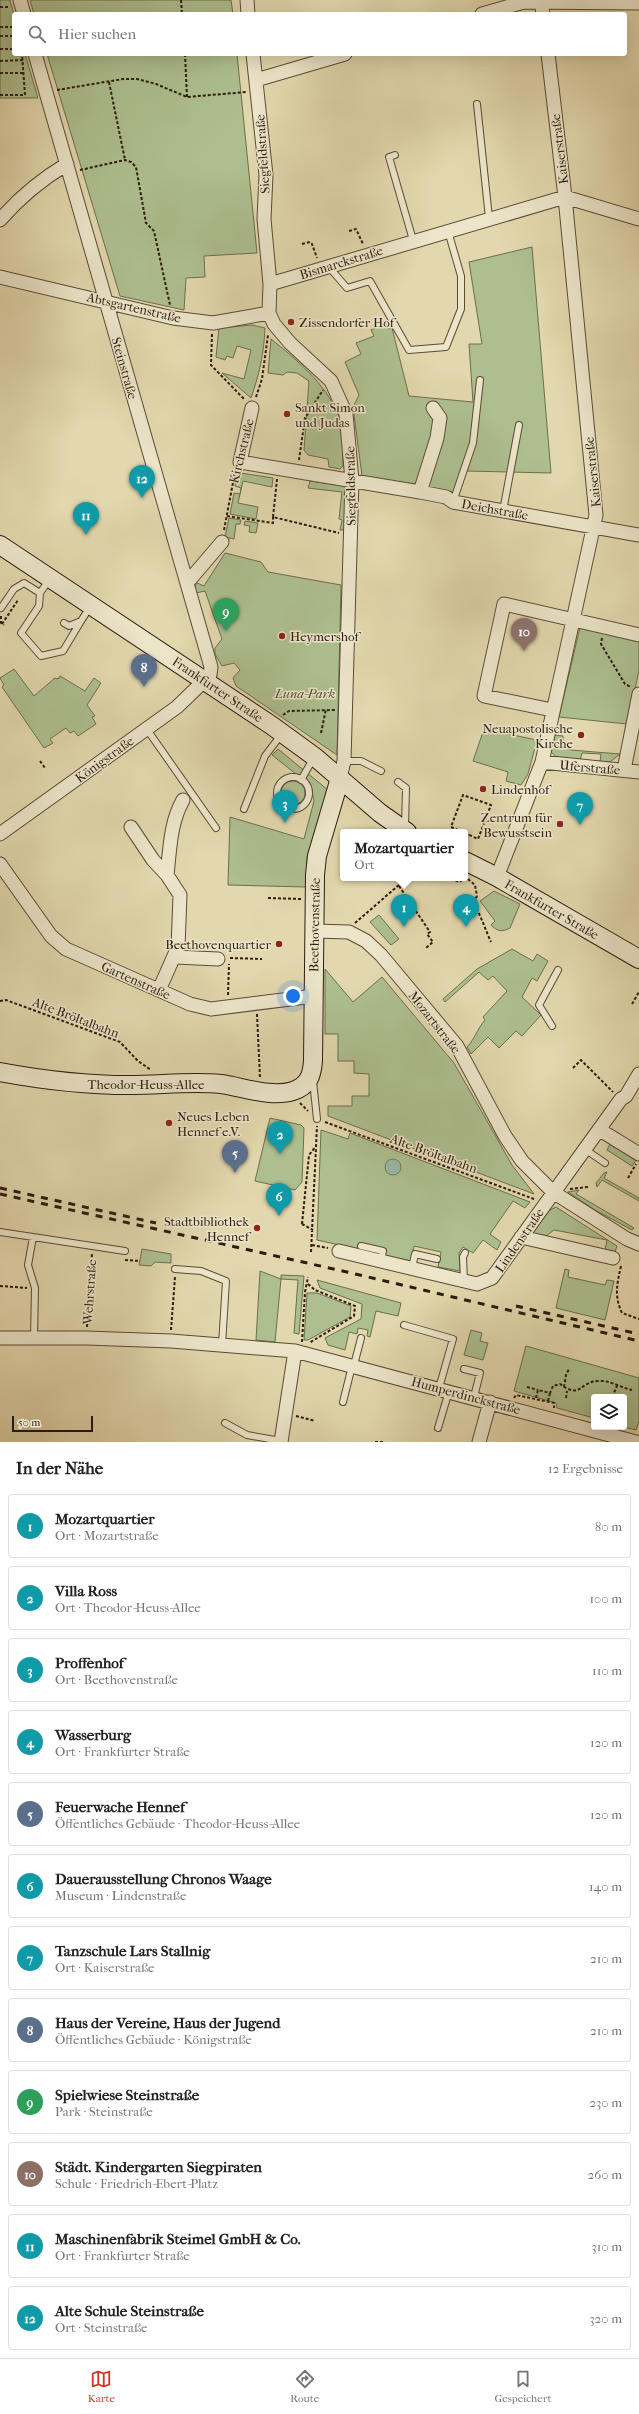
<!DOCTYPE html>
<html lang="de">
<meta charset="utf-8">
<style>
:root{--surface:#fff;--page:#f6f6f6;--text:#202124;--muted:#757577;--line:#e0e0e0;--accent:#d93025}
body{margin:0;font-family:"IM FELL French Canon",serif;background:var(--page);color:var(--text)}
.controls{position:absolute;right:12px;bottom:12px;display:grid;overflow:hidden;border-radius:4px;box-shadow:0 4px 16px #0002}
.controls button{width:36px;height:36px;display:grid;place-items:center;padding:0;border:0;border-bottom:1px solid var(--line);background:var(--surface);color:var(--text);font:20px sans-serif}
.scale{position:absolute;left:12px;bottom:10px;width:81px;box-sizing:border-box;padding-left:4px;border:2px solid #2c1c0d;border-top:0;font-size:11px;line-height:14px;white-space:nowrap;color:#2c1c0d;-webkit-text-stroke:3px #ece5ca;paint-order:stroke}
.you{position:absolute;left:293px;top:996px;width:14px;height:14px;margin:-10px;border:3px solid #fff;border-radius:50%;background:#1a73e8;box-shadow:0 0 0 6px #1a73e833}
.badge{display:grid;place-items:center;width:26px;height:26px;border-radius:50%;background:var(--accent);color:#fff;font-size:13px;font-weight:700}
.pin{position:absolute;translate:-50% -33px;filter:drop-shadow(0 1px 2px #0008)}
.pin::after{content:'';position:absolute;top:21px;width:14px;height:12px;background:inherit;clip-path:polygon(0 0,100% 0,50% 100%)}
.popup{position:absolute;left:340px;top:829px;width:128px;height:52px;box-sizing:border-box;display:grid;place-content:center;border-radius:4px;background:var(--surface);filter:drop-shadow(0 1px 3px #0005);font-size:13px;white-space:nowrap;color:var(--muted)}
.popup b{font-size:15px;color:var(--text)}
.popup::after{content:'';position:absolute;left:50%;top:100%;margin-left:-8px;border:8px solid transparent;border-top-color:var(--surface)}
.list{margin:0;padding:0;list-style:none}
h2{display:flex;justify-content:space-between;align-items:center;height:52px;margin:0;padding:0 16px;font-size:17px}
h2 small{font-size:13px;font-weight:400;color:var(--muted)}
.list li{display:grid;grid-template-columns:26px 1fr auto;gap:12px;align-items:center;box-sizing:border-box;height:64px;margin:0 8px 8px;padding:0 8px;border:1px solid var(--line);border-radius:4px}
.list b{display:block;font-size:15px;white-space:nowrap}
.list p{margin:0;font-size:13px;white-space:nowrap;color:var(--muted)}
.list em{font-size:13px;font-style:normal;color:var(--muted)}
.icon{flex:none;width:22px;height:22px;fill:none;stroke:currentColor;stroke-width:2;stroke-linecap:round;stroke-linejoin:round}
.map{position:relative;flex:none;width:639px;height:1442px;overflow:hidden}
.search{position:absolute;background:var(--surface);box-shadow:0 4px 16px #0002;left:12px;right:12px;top:12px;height:44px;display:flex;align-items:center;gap:10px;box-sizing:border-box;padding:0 14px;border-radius:4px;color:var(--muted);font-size:15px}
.sheet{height:916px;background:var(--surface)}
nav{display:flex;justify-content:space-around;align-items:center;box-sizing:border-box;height:56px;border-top:1px solid var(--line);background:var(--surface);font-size:11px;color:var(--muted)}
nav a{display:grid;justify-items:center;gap:2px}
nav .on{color:var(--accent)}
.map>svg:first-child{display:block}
</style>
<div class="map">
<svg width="639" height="1442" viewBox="0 0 639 1442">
<rect width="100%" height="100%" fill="#e2d7ad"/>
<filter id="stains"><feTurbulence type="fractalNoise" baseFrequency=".005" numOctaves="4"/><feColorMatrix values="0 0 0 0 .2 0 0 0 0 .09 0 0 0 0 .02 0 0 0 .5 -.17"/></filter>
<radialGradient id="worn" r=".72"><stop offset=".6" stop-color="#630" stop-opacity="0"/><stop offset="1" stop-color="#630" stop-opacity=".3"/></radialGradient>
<path fill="#adbf8f" stroke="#6c6e4e" d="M0,0H10L14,15V54H25L38,98H0Z
M30,0H231L233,14H34Z
M47,54H237L257,253L204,256L205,277L186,278L184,310L120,296Z
M532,247L551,473L466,471L458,493L362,476L353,407L359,395L345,362L361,354L356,343L374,336L371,330L386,323L389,329L392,328L409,396L473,402L469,344H482L469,262Z
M252,325L265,328C264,354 259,375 251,398L222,373L244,379L251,350L237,346L233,358L227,356L225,360L216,357L219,328Z
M271,339C296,359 325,383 338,414C344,429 342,450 343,466L340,469L329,467L328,459L308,455L304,450L309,381L297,373L287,372L283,375L268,373Z
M241,473L273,478L272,487L243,481L238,503L258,507L256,519L230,514L234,493L240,494L241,488L235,486L237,476Z
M310,481L345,486V530H340L342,520L339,519L342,492L308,488Z
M229,518L241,520L240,524H236L234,539L225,537Z
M245,521L258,523L256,533L249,532L250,526L244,525Z
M225,553L261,562L268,572L341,585L337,755L236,686L233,678L240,670L234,663L222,666L215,654V648L222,639L205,591L196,593L195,586L197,583L204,586Z
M580,627L639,639V671L627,724L559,717Z
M14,669L34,696L55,678L58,679L60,676L85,691L94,678L101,683L87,705L95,716L92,717L96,724L78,736L74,731L70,733L66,728L50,739L53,743L44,748L2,687L4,685L0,678Z
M484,729L537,740L528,774L521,785L506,781L508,772L473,761Z
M555,735L563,736V747L571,750L620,754L610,762H600L601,754L582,753L580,761L559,759L551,752Z
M278,749L328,790L307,857L306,887L228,885L230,817L304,839L314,801L311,786L272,755Z
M281 793a12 12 0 1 1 24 0a12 12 0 1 1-24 0Z
M494,891L520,904L510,928C502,932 498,932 491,925L495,921L480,901Z
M379,915L399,939L391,945L370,922Z
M512,949L533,961L537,954L548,961L537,981L532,978L522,997L541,1015L522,1036L516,1031L499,1048L488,1037L471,1054L467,1047C475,1039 477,1029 485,1020L483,1017L507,991L493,976L488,980L479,972L445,1002L443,999L477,969Z
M325,969L353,1002L382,977L454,1063L512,1165L534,1194L328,1116V1106H352V1096H369V1074L354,1073V1061H338V1034H325Z
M270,1118L301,1125L304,1128L302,1182L295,1190L255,1181Z
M321,1130L348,1139L350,1133L530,1202L525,1208L513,1201L490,1234L501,1242L497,1250L483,1240L473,1253L463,1247L459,1253L460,1271L438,1267L441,1252L414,1246L411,1261L317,1240Z
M610,1144L637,1159L632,1166L607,1150Z
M607,1172L604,1178L639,1198V1201L602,1180L597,1187L596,1183L604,1173Z
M579,1190L576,1194L634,1228L632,1230L595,1210L568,1192Z
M556,1207L617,1246L615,1252L605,1250L607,1240L554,1230L545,1237L532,1233L548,1211Z
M142,1249L171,1254V1263L155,1262L151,1266L139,1265Z
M565,1269L569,1270L568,1277L605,1285L607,1280L614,1281L605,1320L556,1308Z
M260,1271L281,1279V1275L304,1276L299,1334L294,1333L298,1280L281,1279L275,1342L256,1340Z
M317,1280L401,1303L398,1316L376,1311L370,1337L367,1336L368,1330L358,1328L357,1334L349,1332L345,1350L328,1345L325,1338L361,1319L362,1304L320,1288Z
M307,1293H317L351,1306L350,1317L308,1340H304Z
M471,1330L482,1333L480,1341L488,1343L483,1360L464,1355Z
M526,1346L639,1378V1421L636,1430L624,1427V1397H594V1418L557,1408L556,1403L514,1391Z"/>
<path fill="#96baa5" stroke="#6c7b68" d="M385 1167a8 8 0 1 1 16 0a8 8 0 1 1-16 0Z"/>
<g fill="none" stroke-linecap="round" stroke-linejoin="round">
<defs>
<path id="lane" d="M477,104L489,218
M395,155L389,157L413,240
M328,266L347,288L370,281L409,350L446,347L461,309V276L448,231
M453,502L473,443L480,380
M503,511L519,425
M49,580L40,593L39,606L21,633L41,656L63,651L81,621
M1,608L14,589L24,583L40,593
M64,623L69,626L81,621L90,607
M146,728L216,828
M344,761H361L381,771
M277 793a16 16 0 1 1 32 0a16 16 0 1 1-32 0Z
M301,780L313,759
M398,782L406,788L405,827
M244,809L265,756L281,735
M552,1026L539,1005L558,970
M313,1081L317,1119
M586,1150L605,1163
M0,1232L125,1251
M33,1237L28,1265L35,1288L34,1338
M361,1246L383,1251L381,1261
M412,1268L415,1254L437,1259
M175,1269L201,1271L226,1281L222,1345
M464,1280L463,1257L465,1253
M404,1325L453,1339L439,1388
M354,1365L361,1338
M464,1369L480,1373L474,1397
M343,1402L352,1366
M225,1423L247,1435L281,1441
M438,1428L449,1391"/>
<path id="street" d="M20,0L24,14
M247,0L248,14
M541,0L543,14
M482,14L524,2L639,3
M253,54L266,175L264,219L270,284L269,313L274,324L290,343L331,381L346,414L352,480L344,761L340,778
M256,80L345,54
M0,220C19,198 42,179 67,164
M0,277L173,318L213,323L269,313
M270,284L565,197L639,219
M252,408L240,462L420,492L446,497L453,502L639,535
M420,492L437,438L440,418L433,408
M187,583L222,542
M552,710L484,696L504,604L639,635
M542,762L639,772
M624,770L639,694
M131,827L153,860L167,875
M0,834L177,707L205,680L210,675L211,667L35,54
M0,864L51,936L66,949L190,1004L211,1009L314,996
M497,877L542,762L596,515L565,197L548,54
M314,931L349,932L366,941L381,955L457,1046L505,1136L522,1161L553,1192L627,1239L639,1244
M175,957L218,959
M159,990L178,947L180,895L167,875C170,849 170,823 183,800
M600,1130L639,1154
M521,1237L613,1258
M339,1251L477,1284L492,1278L621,1099L626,1096L639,1074
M0,1338H86L171,1341L295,1351L636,1442
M281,1442L295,1351
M479,1442L490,1402"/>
<path id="secondary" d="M0,545L271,725L315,757L380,813L407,832
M465,861L497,877L639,959
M0,1072C43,1080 86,1085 130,1085C160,1085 191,1081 221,1084C243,1087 271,1098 293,1091C308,1086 312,1076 313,1061L315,875L317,856L340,778"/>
</defs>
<use href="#lane" stroke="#5a4b35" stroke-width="8"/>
<use href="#street" stroke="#5a4b35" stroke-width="15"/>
<use href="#secondary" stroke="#2c1c0d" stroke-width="20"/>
<path stroke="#2c1c0d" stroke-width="2" stroke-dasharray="3 2" stroke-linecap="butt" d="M181,0L182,14
M0,7H10
M0,27H14
M0,36H14
M0,49H14
M185,54L187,97
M0,61L23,60
M0,73H24
M109,82L125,160
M57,90L123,79H137L156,84L187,97L247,92
M0,95H25L22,54
M80,170L125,160L131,162L136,167L146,223L154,231L170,305
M349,231L356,229L363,244
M302,244L310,242L312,244L317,258
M212,334L211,365L245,400
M256,397L262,379L268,335
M299,460L305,418L323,390
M277,479L273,517L339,533
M227,516L273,523V517
M224,530L235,472
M1,616V623L4,625
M2,624L18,600
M602,638L601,644L625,684L631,687
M283,715L289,711L335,710
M321,733L326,709
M40,761L45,768
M463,832L451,827L463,795L491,805L478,839L465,833
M465,841L468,834
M451,878L459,882L465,878
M468,879L475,885L477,896L473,903C481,915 485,929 491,942
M399,886L430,932L427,934L433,942L426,948
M268,898L301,899
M355,923L407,878
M230,958L262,959
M228,995L229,964
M0,1001L6,1000L120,1042L138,1061L151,1070
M632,1004L639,992
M257,1014L260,1078
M573,1068L581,1060L613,1092
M300,1103L308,1111
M325,1122L534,1199
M628,1178L636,1164
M570,1189L588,1187
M302,1224L309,1155L316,1146
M302,1224L313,1230
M312,1245L328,1248
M311,1252L317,1126
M125,1260L140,1261
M621,1266C617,1284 614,1296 622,1313L639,1319
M308,1284L315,1290L355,1306L354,1316L309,1343
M0,1286L27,1288
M87,1327L92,1253
M171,1330L175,1277
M302,1342L305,1292L308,1277
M527,1387L538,1390
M564,1387L566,1375L569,1369
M612,1397L617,1386
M514,1398L516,1395L554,1403V1408
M536,1398L538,1390L550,1393L553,1386L560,1384C582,1400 579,1381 599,1381C610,1380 621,1388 632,1390
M566,1398L567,1391
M548,1401L550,1393
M592,1401L594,1402
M296,1416L315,1421
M375,1442H384"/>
<use href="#lane" stroke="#ece5ca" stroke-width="6"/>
<use href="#street" stroke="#ece5ca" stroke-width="13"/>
<use href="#secondary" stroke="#ece5ca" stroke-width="18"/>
<path stroke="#2c1c0d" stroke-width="3" stroke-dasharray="7 7" stroke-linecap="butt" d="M0,1188L156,1223
M0,1194L347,1272L639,1341
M516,1306L639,1334"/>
</g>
<g fill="#8f2418" stroke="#ece5ca" stroke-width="1.5">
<circle cx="291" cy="322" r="4"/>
<circle cx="287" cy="414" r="4"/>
<circle cx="282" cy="636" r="4"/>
<circle cx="581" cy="735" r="4"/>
<circle cx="483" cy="789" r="4"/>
<circle cx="560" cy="824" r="4"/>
<circle cx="279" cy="944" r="4"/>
<circle cx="169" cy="1123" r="4"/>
<circle cx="257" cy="1228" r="4"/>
</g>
<g text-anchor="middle" stroke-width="3" stroke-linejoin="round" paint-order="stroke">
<g font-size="13" fill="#2c1c0d" stroke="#ece5ca">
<text transform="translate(559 149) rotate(-97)" y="5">Kaiserstraße</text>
<text transform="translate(262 154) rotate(-94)" y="5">Siegfeldstraße</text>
<text transform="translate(341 262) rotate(-17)" y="5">Bismarckstraße</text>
<text transform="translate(134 307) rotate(13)" y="5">Abtsgartenstraße</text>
<text transform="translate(125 368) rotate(74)" y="5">Steinstraße</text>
<text transform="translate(241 451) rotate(-76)" y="5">Kirchstraße</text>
<text transform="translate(592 472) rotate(-96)" y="5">Kaiserstraße</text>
<text transform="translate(350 486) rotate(-91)" y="5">Siegfeldstraße</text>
<text transform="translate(495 509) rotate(10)" y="5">Deichstraße</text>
<text transform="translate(218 689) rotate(34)" y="5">Frankfurter Straße</text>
<text transform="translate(104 759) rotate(-36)" y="5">Königstraße</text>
<text transform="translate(590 767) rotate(5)" y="5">Uferstraße</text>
<text transform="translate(552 909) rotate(30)" y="5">Frankfurter Straße</text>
<text transform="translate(314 925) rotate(-89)" y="5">Beethovenstraße</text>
<text transform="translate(136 980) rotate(24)" y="5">Gartenstraße</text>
<text transform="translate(76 1017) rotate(21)" y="5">Alte Bröltalbahn</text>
<text transform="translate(435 1022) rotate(52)" y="5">Mozartstraße</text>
<text x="146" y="1089">Theodor-Heuss-Allee</text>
<text transform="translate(434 1153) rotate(20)" y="5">Alte Bröltalbahn</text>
<text transform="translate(519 1240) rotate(-55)" y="5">Lindenstraße</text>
<text transform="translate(89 1292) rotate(-86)" y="5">Wehrstraße</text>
<text transform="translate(466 1395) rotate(15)" y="5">Humperdinckstraße</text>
</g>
<g font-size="13" fill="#2c1c0d" stroke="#ece5ca" text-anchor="start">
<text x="299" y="327">Zissendorfer Hof</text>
<text x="295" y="412">Sankt Simon<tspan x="295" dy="15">und Judas</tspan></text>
<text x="290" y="641">Heymershof</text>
<text x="573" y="733" text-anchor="end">Neuapostolische<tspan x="573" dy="15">Kirche</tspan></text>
<text x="491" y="794">Lindenhof</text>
<text x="552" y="822" text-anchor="end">Zentrum für<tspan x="552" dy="15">Bewusstsein</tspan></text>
<text x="271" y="949" text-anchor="end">Beethovenquartier</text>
<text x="177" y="1121">Neues Leben<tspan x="177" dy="15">Hennef e.V.</tspan></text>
<text x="249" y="1226" text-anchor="end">Stadtbibliothek<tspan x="249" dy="15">Hennef</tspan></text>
</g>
<g font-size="13" font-style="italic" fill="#534d34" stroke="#ece5ca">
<text x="305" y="698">Luna-Park</text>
</g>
</g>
<rect width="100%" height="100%" filter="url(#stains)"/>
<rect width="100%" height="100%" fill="url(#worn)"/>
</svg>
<div class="controls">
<button><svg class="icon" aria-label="layers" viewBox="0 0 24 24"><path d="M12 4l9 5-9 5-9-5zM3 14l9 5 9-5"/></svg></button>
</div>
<div class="scale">50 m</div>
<div class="you"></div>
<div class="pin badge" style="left:404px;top:927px;background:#0f9aa8">1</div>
<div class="popup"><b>Mozartquartier</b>Ort</div>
<div class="pin badge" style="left:280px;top:1154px;background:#0f9aa8">2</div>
<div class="pin badge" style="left:285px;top:823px;background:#0f9aa8">3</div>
<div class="pin badge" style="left:466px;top:927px;background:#0f9aa8">4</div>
<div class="pin badge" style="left:235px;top:1173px;background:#5c6f8a">5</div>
<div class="pin badge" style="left:279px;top:1216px;background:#0f9aa8">6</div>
<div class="pin badge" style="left:580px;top:825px;background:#0f9aa8">7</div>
<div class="pin badge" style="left:144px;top:687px;background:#5c6f8a">8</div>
<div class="pin badge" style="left:226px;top:631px;background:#2e9e5b">9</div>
<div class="pin badge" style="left:524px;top:651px;background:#8d6e63">10</div>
<div class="pin badge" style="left:86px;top:535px;background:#0f9aa8">11</div>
<div class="pin badge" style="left:142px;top:498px;background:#0f9aa8">12</div>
<div class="search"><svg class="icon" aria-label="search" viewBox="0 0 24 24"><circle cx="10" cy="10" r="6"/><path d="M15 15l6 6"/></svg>Hier suchen</div>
</div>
<section class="sheet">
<h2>In der Nähe<small>12 Ergebnisse</small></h2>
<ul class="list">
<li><span class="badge" style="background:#0f9aa8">1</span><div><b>Mozartquartier</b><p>Ort · Mozartstraße</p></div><em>80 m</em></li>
<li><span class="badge" style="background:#0f9aa8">2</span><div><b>Villa Ross</b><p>Ort · Theodor-Heuss-Allee</p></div><em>100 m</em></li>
<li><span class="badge" style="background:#0f9aa8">3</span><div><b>Proffenhof</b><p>Ort · Beethovenstraße</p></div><em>110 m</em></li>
<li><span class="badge" style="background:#0f9aa8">4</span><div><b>Wasserburg</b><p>Ort · Frankfurter Straße</p></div><em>120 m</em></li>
<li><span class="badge" style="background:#5c6f8a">5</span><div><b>Feuerwache Hennef</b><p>Öffentliches Gebäude · Theodor-Heuss-Allee</p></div><em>120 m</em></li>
<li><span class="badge" style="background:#0f9aa8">6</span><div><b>Dauerausstellung Chronos Waage</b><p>Museum · Lindenstraße</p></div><em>140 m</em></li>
<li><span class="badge" style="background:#0f9aa8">7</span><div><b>Tanzschule Lars Stallnig</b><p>Ort · Kaiserstraße</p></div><em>210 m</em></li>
<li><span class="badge" style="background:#5c6f8a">8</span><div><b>Haus der Vereine, Haus der Jugend</b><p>Öffentliches Gebäude · Königstraße</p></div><em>210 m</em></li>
<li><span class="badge" style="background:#2e9e5b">9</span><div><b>Spielwiese Steinstraße</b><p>Park · Steinstraße</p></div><em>230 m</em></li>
<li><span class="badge" style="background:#8d6e63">10</span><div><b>Städt. Kindergarten Siegpiraten</b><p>Schule · Friedrich-Ebert-Platz</p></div><em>260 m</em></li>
<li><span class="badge" style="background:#0f9aa8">11</span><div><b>Maschinenfabrik Steimel GmbH &amp; Co.</b><p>Ort · Frankfurter Straße</p></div><em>310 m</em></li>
<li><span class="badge" style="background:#0f9aa8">12</span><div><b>Alte Schule Steinstraße</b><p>Ort · Steinstraße</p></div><em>320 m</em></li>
</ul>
</section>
<nav>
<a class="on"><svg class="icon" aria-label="map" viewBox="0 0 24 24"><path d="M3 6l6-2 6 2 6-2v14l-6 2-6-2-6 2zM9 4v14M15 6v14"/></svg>Karte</a>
<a><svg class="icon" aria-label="directions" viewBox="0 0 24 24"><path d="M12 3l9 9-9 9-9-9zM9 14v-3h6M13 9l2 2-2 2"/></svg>Route</a>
<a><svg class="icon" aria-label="saved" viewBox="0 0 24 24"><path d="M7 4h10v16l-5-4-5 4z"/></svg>Gespeichert</a>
</nav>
